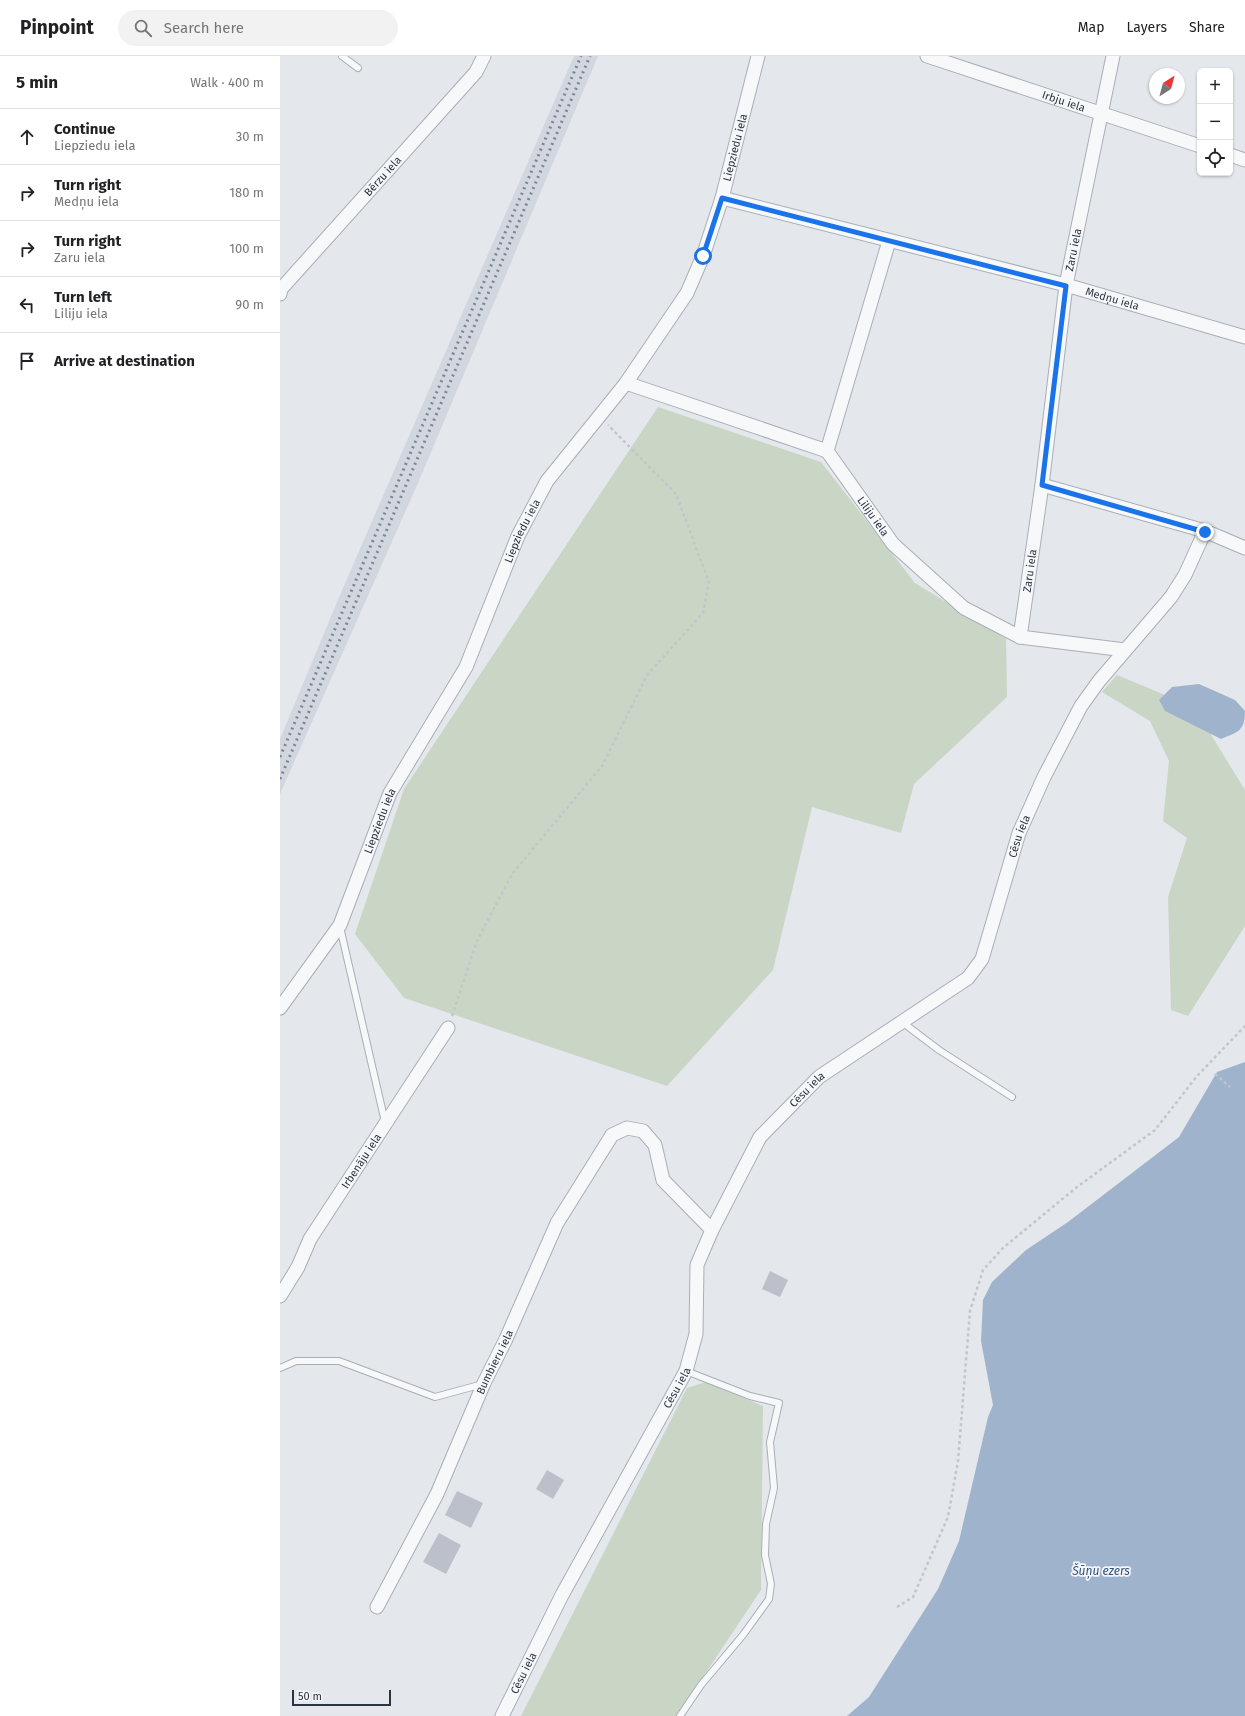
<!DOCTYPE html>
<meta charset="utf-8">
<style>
:root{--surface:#fff;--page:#f2f2f2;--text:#202124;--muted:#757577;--line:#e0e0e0}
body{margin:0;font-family:"Fira Sans",sans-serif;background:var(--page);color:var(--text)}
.controls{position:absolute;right:12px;top:12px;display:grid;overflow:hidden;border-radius:6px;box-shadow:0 1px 3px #0004}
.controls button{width:36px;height:36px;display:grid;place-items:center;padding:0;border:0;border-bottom:1px solid var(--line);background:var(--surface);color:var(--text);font:20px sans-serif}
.compass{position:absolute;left:869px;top:12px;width:36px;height:36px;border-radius:50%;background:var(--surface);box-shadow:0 1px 3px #0004;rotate:36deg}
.scale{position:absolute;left:12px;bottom:10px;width:99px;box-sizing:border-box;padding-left:4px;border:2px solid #2b3445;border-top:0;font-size:11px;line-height:14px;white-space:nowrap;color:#2b3445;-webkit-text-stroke:3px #f4f6f9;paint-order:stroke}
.stop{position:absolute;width:12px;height:12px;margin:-9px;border:3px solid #1a73e8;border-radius:50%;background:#fff}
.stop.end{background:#1a73e8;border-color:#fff;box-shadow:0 1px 4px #0008}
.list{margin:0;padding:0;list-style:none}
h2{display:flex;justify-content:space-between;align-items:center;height:52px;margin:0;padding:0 16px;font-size:17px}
h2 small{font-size:13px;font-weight:400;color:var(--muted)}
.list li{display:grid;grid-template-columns:26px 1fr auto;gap:12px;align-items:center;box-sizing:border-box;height:56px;padding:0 16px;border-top:1px solid var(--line)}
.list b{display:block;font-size:15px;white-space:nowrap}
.list p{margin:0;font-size:13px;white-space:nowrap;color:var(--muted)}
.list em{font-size:13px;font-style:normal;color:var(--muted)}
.icon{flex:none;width:22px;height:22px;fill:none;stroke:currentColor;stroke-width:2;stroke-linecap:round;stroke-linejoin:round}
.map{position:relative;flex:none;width:965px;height:1660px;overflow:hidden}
header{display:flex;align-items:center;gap:24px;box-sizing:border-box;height:56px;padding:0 20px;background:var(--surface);border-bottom:1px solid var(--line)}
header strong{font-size:19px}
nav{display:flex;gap:22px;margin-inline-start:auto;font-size:14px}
.search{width:280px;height:36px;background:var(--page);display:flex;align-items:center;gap:10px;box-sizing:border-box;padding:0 14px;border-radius:22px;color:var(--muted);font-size:15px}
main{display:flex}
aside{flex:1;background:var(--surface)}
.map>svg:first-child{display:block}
</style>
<header>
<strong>Pinpoint</strong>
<div class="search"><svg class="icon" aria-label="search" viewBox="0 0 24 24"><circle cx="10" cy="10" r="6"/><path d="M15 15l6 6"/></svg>Search here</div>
<nav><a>Map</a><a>Layers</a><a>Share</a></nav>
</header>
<main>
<aside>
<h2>5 min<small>Walk · 400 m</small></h2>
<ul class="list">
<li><svg class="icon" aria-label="ahead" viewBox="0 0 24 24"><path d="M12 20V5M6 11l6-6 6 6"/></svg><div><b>Continue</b><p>Liepziedu iela</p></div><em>30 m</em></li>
<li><svg class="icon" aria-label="right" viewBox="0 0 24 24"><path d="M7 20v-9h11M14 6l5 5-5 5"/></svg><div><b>Turn right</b><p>Medņu iela</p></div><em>180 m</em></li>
<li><svg class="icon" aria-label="right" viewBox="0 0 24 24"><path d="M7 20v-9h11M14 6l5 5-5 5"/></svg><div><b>Turn right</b><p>Zaru iela</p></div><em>100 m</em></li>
<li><svg class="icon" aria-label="left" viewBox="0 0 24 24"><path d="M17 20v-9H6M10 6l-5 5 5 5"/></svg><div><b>Turn left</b><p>Liliju iela</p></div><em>90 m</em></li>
<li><svg class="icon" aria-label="arrive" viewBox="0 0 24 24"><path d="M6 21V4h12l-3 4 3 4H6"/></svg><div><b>Arrive at destination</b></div></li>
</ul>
</aside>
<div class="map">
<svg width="965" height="1660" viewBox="0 0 965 1660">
<rect width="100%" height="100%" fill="#e4e7ec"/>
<path fill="#d2d6de" d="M294,0H318L138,427L0,738V683L60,539Z"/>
<path fill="#c9d6c5" d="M378,351L541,406L635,527L726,583L727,641L634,728L621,777L532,751L493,914L387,1030L124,942L75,878L124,733Z
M837,619L914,651L965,734V870L908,960L891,954L888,841L907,782L883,765L889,705L870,665L822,636Z
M426,1326L483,1350L481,1534L397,1660H241L407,1332Z"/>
<path fill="#9fb4cc" d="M919,628L955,644L965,655C965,675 958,676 941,683L885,655L879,644L892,631Z
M965,1006V1660H567L589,1641L658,1533L679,1485L708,1361L713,1349L701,1285L703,1244L712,1226L746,1194L788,1166L899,1081L937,1016Z"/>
<path fill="#bbc0ca" d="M490,1215L508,1224L500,1241L482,1233Z
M267,1414L284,1424L273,1443L256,1433Z
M177,1435L203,1447L191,1472L165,1459Z
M159,1477L181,1489L166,1518L143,1506Z"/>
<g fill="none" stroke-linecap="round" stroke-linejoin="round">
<defs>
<path id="lane" d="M62,0L78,12
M60,871L105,1066
M622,966L659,994L732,1041
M0,1312L16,1305H59L155,1341L203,1328
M400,1660L421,1629L463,1579L489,1543L491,1528L485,1499L486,1468L494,1432L490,1386L499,1347L470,1340L406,1315"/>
<g id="street">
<path id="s1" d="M647,0L920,90"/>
<path d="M950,99L965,104"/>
<path id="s2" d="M442,142L786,229L965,281"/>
<path id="s3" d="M609,185L547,395L613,488L684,552L740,581L845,594"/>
<path id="s4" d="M0,238L1,233L196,16L204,0"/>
<path d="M346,327L547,395"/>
<path d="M762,429L925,475L965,492"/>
<path id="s5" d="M740,581L762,429L786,229L833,0"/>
<path id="s6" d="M0,952L60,869L110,737L186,611L238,480L267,425L346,327L407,237L423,200L442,142L478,0"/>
<path id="s7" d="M0,1240L18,1211L30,1183L168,972"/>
<path id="s8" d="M97,1551L157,1438L204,1327L226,1283L277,1167L332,1079L347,1072L363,1075L375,1089L383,1124L432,1174"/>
<path id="s9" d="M222,1660L282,1539L406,1315L416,1278L417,1209L432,1174L480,1081L539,1021L688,922L702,903L739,777L764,721L801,650L819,625L891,541L905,519L925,475"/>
</g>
</defs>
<use href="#lane" stroke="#a9aeb7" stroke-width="8"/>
<use href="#street" stroke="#a9aeb7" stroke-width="15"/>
<path stroke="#c2c5cb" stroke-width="2.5" stroke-dasharray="3 3" stroke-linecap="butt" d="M172,960L197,885L232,818L322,710L367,619L423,557L429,526L396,438L328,369
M935,1018L950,1031
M617,1551L633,1541L668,1461L678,1405L690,1255L703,1214L723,1192L797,1131L875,1074L917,1020L965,970"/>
<use href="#lane" stroke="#f7f8fa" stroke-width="6"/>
<use href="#street" stroke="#f7f8fa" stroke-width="13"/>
<path stroke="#7d8696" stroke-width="3" stroke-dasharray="2 4" stroke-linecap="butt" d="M0,701L301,0
M0,723L310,0"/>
</g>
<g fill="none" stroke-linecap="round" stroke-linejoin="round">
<path stroke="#1a73e8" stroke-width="5" d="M423,200L442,142L786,230L762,429L925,476"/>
</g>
<g text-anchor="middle" stroke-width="3.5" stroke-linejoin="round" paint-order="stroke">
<g font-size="11" fill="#2b3445" stroke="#f4f6f9">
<text dy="4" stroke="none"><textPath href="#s1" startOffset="144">Irbju iela</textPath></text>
<text dy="4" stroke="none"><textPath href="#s6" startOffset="982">Liepziedu iela</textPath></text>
<text dy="4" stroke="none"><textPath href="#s4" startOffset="157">Bērzu iela</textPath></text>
<text dy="4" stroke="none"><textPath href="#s5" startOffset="391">Zaru iela</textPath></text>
<text dy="4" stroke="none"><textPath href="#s2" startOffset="403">Medņu iela</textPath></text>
<text dy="4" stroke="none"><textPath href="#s3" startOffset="299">Liliju iela</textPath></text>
<text dy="4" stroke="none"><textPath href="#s6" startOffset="538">Liepziedu iela</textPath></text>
<text dy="4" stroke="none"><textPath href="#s5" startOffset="67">Zaru iela</textPath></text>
<text dy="4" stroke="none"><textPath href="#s6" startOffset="214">Liepziedu iela</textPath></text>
<text dy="4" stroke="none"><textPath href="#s9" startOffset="1056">Cēsu iela</textPath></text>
<text dy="4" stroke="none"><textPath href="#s9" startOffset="708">Cēsu iela</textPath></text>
<text dy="4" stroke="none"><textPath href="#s7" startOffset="158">Irbenāju iela</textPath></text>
<text dy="4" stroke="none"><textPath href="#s8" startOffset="272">Bumbieru iela</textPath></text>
<text dy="4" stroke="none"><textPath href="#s9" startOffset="372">Cēsu iela</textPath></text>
<text dy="4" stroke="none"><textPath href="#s9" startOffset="48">Cēsu iela</textPath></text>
</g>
<g font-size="12" font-style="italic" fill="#34527a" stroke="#f4f6f9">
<text x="821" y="1519">Šūņu ezers</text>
</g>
</g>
</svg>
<div class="controls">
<button>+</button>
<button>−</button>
<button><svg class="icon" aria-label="locate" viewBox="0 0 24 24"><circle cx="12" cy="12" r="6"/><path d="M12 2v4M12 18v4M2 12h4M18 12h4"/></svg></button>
</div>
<svg class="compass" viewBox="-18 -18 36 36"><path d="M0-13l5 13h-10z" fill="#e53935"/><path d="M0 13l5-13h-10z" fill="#757577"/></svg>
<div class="scale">50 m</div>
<div class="stop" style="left:423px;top:200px"></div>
<div class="stop end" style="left:925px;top:476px"></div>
</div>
</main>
